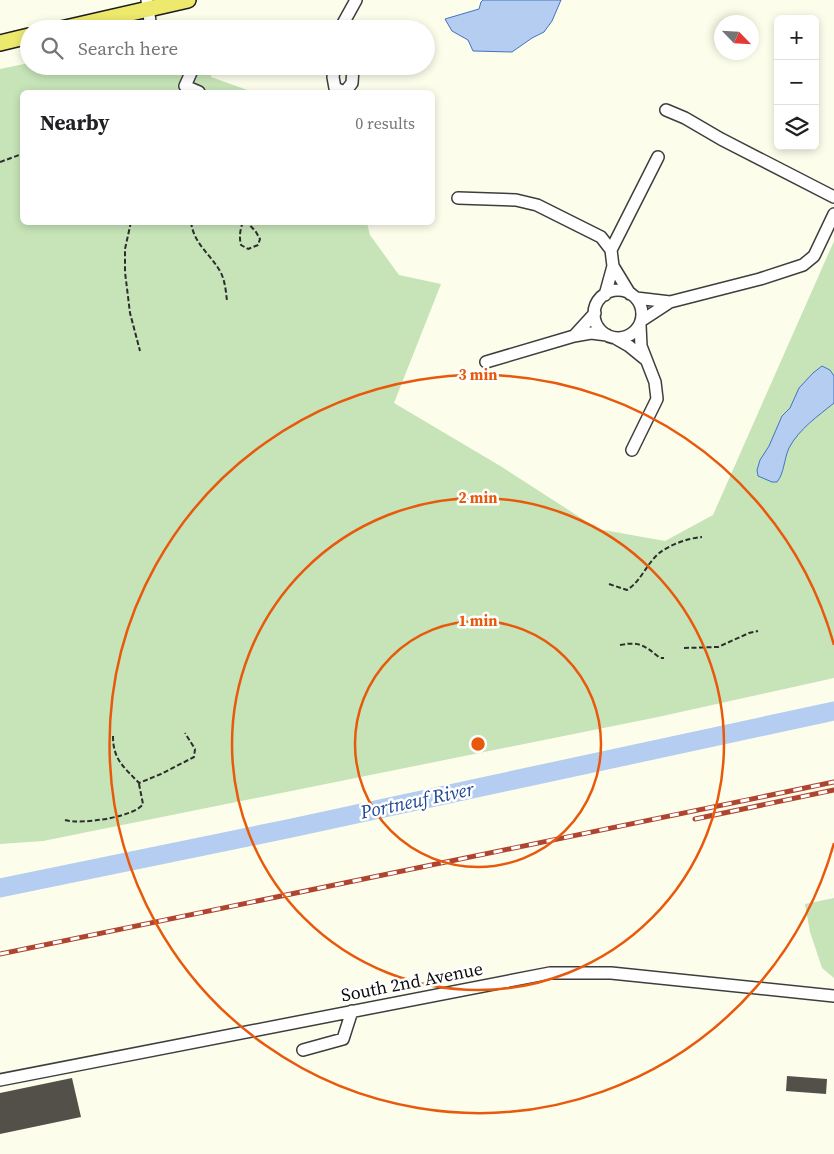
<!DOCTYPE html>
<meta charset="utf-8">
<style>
:root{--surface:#fff;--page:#f6f6f6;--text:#202124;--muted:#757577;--line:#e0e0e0}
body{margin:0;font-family:"Source Serif 4",serif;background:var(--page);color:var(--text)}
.controls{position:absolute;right:15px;top:15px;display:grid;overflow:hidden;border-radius:8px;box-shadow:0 2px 8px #0003}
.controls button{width:45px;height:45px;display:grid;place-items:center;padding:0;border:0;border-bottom:1px solid var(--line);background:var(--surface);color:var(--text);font:25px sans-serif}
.compass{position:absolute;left:714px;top:15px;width:45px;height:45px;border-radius:50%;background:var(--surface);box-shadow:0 2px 8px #0003;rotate:115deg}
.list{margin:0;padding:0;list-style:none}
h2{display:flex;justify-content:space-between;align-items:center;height:65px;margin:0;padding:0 20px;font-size:21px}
h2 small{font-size:16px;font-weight:400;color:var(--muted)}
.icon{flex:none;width:28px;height:28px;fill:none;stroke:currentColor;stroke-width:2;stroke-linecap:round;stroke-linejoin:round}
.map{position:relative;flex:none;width:834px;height:1154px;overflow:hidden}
.search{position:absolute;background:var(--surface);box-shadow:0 2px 8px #0003;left:20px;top:20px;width:415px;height:55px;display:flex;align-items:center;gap:12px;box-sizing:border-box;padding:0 18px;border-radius:28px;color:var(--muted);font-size:19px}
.panel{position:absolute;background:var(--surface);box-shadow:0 2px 8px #0003;left:20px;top:90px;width:415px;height:135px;border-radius:8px}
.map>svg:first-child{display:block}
</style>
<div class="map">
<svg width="834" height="1154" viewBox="0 0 834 1154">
<rect width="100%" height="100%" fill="#fdfdeb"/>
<path fill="#c6e4b8" d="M29,63V66H213L211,77L253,92H22V222L367,223L370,235L399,275L441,284L394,403L502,467L598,529L665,541L713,515L834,241V678L658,717L43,841L0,844V69Z
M834,898V978L822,968L810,932L805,904Z"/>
<path fill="#b4cdf0" stroke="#4273c1" d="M483,0H561L552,21L544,32L532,38L512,52L473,51L468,40L452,31L445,19L479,9L481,2Z
M822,366L830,370L834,376V403C818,416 799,429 789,448C784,459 784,474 777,482H772L758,476L757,470L760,460L769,446L782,416L790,408L799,388L813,373Z"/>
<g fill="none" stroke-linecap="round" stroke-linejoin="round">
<path stroke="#b4cdf0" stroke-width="19" d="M0,888L287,829L834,711"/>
</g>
<path fill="#534f49" d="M787,1076L827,1079L826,1094L786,1091Z
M72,1078L81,1117L0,1134V1093Z"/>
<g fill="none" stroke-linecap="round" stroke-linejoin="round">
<defs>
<path id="minor" d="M147,0L151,29
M340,29L356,0
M194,66L185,86L199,92
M335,66L333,77L335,88L345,92L352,83L353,68L350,66
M666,110L685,118L721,139L834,197
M458,198L516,200L537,205L601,237L611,250L613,266L605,295
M611,250L658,157
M613,266L630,294
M594 314a24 24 0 1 1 48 0a24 24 0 1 1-48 0Z
M636,298L670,302L760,279L803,265L814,256L834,214
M641,321L670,302
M574,336L595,313
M615,338L629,346L645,359
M486,362L574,336L591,333L607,335
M632,450L657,399L655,382L641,346L640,325
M303,1050L343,1039L352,1011
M0,1080L550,973H611L834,996"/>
<path id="major" d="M61,29L188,0
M0,43L29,36"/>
</defs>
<use href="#minor" stroke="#3e3e3e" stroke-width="14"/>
<use href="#major" stroke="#1c1c1c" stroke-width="18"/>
<path stroke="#2d2d2d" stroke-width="2" stroke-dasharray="5 2.5" stroke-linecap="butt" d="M0,162L22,154
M131,222L125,249V272L130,313L140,351
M191,222C194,245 211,254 221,273C225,281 226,292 227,301
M243,222C240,229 239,238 241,245L248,249L258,245L260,239L256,232L247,222
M609,584L627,590C641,581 646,565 658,554C669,545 688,538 702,537
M620,645C640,641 645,646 660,658H664
M684,648L718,647L749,633L758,631
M113,736C113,760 124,767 139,783L161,774L194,757L195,749L185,733
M65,820C80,825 135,817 143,804L139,784"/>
<use href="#minor" stroke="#fff" stroke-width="11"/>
<use href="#major" stroke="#ede96c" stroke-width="15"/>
<defs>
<path id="rail" d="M695,819L834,790
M0,954L834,782"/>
</defs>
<use href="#rail" stroke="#af4530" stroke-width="5"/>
<use href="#rail" stroke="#fff" stroke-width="3" stroke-dasharray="9" stroke-linecap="butt"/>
</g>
<g fill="none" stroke="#e8590c" stroke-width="2.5">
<circle cx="478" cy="744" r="123"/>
<circle cx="478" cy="744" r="246"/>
<path d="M834 843A369 369 0 1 1 834 645"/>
</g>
<g text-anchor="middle" stroke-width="5" stroke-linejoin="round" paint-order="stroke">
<g font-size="18" fill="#0b0b0b" stroke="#fff">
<text transform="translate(412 982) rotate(-11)" y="6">South 2nd Avenue</text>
</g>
<g font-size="19" font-style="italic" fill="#204892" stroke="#fff">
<text transform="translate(417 800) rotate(-12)" y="7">Portneuf River</text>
</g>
</g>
<circle cx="478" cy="744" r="8" fill="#e8590c" stroke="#fff" stroke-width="2.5"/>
<g font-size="15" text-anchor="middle" font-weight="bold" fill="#e8590c" stroke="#fff" stroke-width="5" stroke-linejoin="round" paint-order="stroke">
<text x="478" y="380">3 min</text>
<text x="478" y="503">2 min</text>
<text x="478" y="626">1 min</text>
</g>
</svg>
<div class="controls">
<button>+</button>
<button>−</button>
<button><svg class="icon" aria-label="layers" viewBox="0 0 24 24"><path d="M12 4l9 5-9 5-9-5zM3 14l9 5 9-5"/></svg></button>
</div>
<svg class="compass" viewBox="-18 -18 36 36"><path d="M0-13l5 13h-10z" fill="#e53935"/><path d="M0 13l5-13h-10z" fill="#757577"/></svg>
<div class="search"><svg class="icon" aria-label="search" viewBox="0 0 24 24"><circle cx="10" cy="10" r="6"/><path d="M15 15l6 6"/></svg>Search here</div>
<section class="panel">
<h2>Nearby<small>0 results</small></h2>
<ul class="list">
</ul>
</section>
</div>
